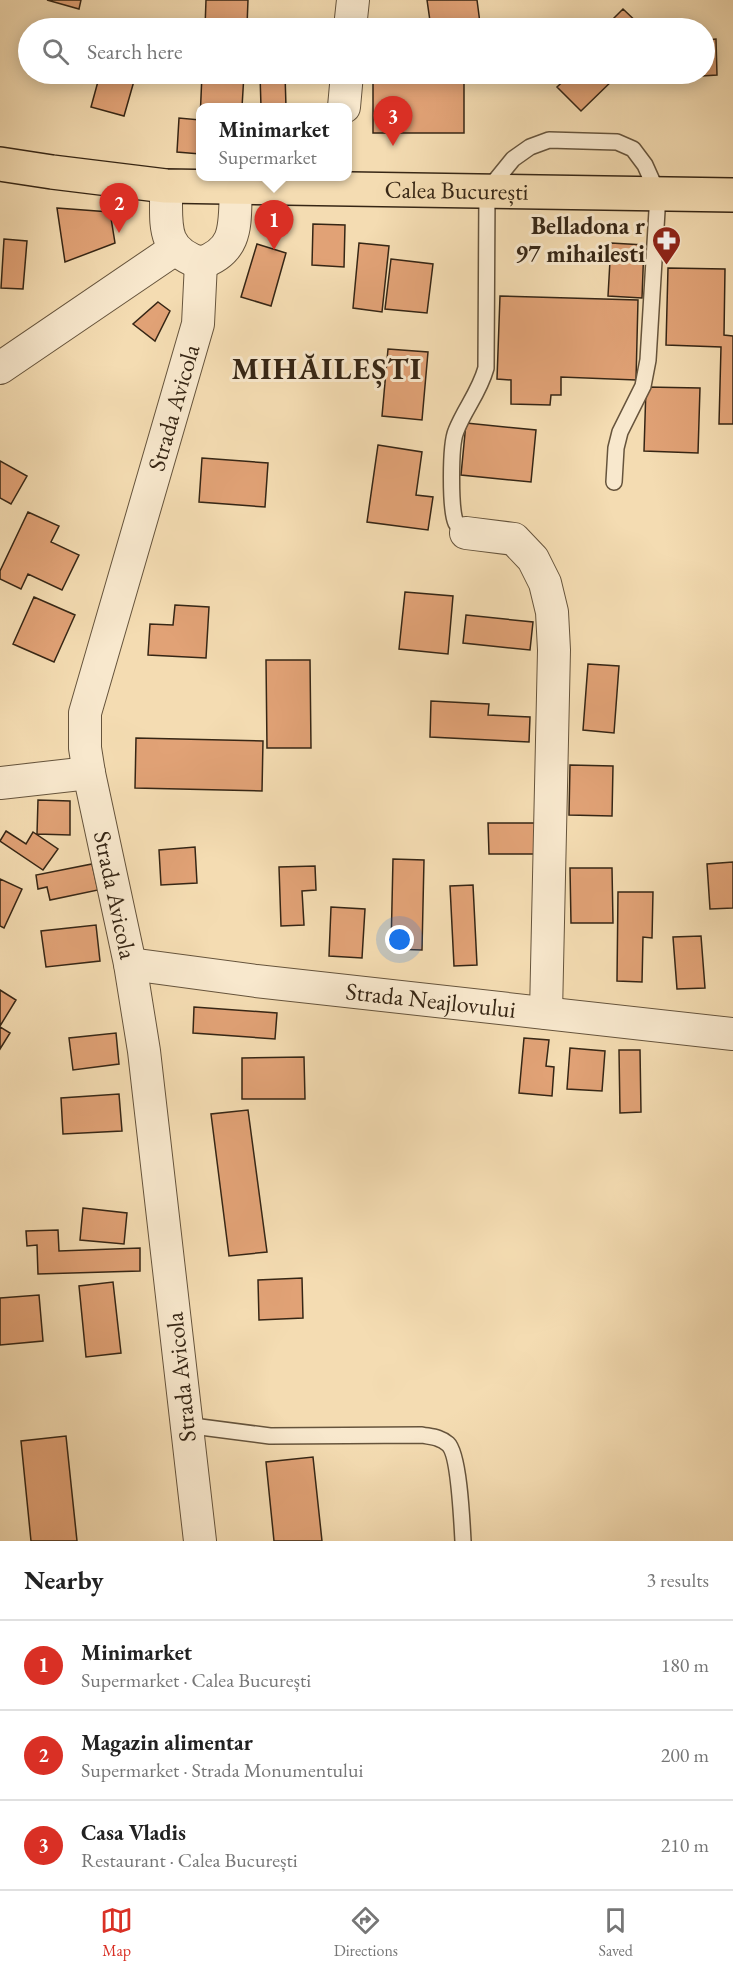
<!DOCTYPE html>
<meta charset="utf-8">
<style>
:root{--surface:#fff;--page:#f2f2f2;--text:#222;--muted:#767676;--line:#e0e0e0;--accent:#d93025}
body{margin:0;font-family:"EB Garamond",serif;background:var(--page);color:var(--text)}
.you{position:absolute;left:400px;top:940px;width:21px;height:21px;margin:-15px;border:4px solid #fff;border-radius:50%;background:#1a73e8;box-shadow:0 0 0 9px #1a73e833}
.badge{display:grid;place-items:center;width:39px;height:39px;border-radius:50%;background:var(--accent);color:#fff;font-size:20px;font-weight:700}
.pin{position:absolute;translate:-50% -50px;filter:drop-shadow(0 2px 3px #0008)}
.pin::after{content:'';position:absolute;top:32px;width:21px;height:18px;background:inherit;clip-path:polygon(0 0,100% 0,50% 100%)}
.popup{position:absolute;left:196px;top:103px;width:156px;height:78px;box-sizing:border-box;display:grid;place-content:center;border-radius:12px;background:var(--surface);filter:drop-shadow(0 2px 4px #0005);font-size:20px;white-space:nowrap;color:var(--muted)}
.popup b{font-size:22px;color:var(--text)}
.popup::after{content:'';position:absolute;left:50%;top:100%;margin-left:-12px;border:12px solid transparent;border-top-color:var(--surface)}
.list{margin:0;padding:0;list-style:none}
h2{display:flex;justify-content:space-between;align-items:center;height:78px;margin:0;padding:0 24px;font-size:26px}
h2 small{font-size:20px;font-weight:400;color:var(--muted)}
.list li{display:grid;grid-template-columns:39px 1fr auto;gap:18px;align-items:center;box-sizing:border-box;height:90px;padding:0 24px;border-top:2px solid var(--line)}
.list b{display:block;font-size:22px;white-space:nowrap}
.list p{margin:0;font-size:20px;white-space:nowrap;color:var(--muted)}
.list em{font-size:20px;font-style:normal;color:var(--muted)}
.icon{flex:none;width:33px;height:33px;fill:none;stroke:currentColor;stroke-width:2;stroke-linecap:round;stroke-linejoin:round}
.map{position:relative;flex:none;width:733px;height:1541px;overflow:hidden}
.search{position:absolute;background:var(--surface);box-shadow:0 3px 15px #0003;left:18px;right:18px;top:18px;height:66px;display:flex;align-items:center;gap:15px;box-sizing:border-box;padding:0 21px;border-radius:33px;color:var(--muted);font-size:22px}
.sheet{height:348px;background:var(--surface)}
nav{display:flex;justify-content:space-around;align-items:center;box-sizing:border-box;height:84px;border-top:2px solid var(--line);background:var(--surface);font-size:16px;color:var(--muted)}
nav a{display:grid;justify-items:center;gap:3px}
nav .on{color:var(--accent)}
.map>svg:first-child{display:block}
</style>
<div class="map">
<svg width="733" height="1541" viewBox="0 0 733 1541">
<rect width="100%" height="100%" fill="#f4dcb2"/>
<filter id="stains"><feTurbulence type="fractalNoise" baseFrequency=".00333" numOctaves="4"/><feColorMatrix values="0 0 0 0 .2 0 0 0 0 .09 0 0 0 0 .02 0 0 0 .5 -.17"/></filter>
<radialGradient id="worn" r=".72"><stop offset=".6" stop-color="#630" stop-opacity="0"/><stop offset="1" stop-color="#630" stop-opacity=".3"/></radialGradient>
<path fill="#e1a276" stroke="#362615" stroke-width="1.5" d="M47,0H81L79,9Z
M206,0H248L247,26L233,25V28H205Z
M427,0H477L480,23L431,28Z
M623,9L643,28H604Z
M716,39L717,75L669,78V74H704V40Z
M100,74H136L124,116L91,107Z
M202,74H244L242,107H200V154L177,152L179,118L200,120Z
M260,74H285L286,107H261Z
M571,74H619L581,111L557,87Z
M373,77H464V133H373Z
M57,208L110,212L115,243L65,262Z
M313,224L345,225L344,267L312,265Z
M4,239L27,241L23,289L1,288Z
M359,243L389,246L382,312L353,308Z
M611,243L644,245L642,298L608,296Z
M257,244L286,253L271,306L241,297Z
M391,259L433,264L427,313L385,309Z
M668,268L725,269L724,335L733,336V424H719L721,347L666,345Z
M500,296L638,300L636,380L561,377V395H551L550,405L511,404V380L497,379Z
M158,302L170,311L155,341L133,324Z
M388,349L428,352L422,420L382,416Z
M646,387L700,388L698,453L644,451Z
M466,423L536,430L531,482L461,475Z
M378,445L422,452L416,495L433,497L428,530L367,522Z
M202,458L268,463L265,507L199,502Z
M0,461L27,476L11,504L0,498Z
M28,512L59,526L51,542L79,555L62,590L28,574L21,589L0,579V571Z
M405,592L453,596L448,654L399,649Z
M34,597L75,615L54,662L13,644Z
M175,605L209,607L206,658L148,655L150,624L173,625Z
M466,615L533,622L530,650L463,643Z
M266,660H310L311,748H267Z
M588,664L619,666L614,733L583,730Z
M431,701L489,704L488,715L530,717L529,742L430,737Z
M136,738L263,741L262,791L135,788Z
M570,765L613,766L612,816L569,815Z
M38,800L70,801V835L37,834Z
M488,823H535V854H489Z
M6,831L26,844L33,832L58,849L43,870L0,841Z
M195,847L197,883L161,885L159,850Z
M393,859L424,860L422,950L391,949Z
M733,862V908L710,909L707,864Z
M92,864L98,890L50,900L47,887L38,889L36,875Z
M315,866L316,890L302,891L304,925L281,926L279,867Z
M570,868H612L613,923H571Z
M0,879L22,889L4,928L0,926Z
M473,885L477,965L454,966L450,886Z
M618,892H653L652,938L643,937L642,982L617,981Z
M331,907L365,909L362,958L329,956Z
M96,925L100,961L46,967L41,931Z
M701,936L705,988L677,989L673,937Z
M0,990L16,1000L0,1026Z
M194,1007L277,1013L275,1039L193,1033Z
M0,1027L10,1033L0,1049Z
M116,1033L119,1064L73,1070L69,1038Z
M524,1038L549,1040L546,1066L554,1067L552,1096L519,1093Z
M570,1048L605,1051L602,1091L567,1089Z
M619,1050H640L641,1112L620,1113Z
M304,1057L305,1099H242V1058Z
M119,1094L122,1131L63,1134L61,1098Z
M248,1110L267,1252L229,1256L211,1114Z
M83,1208L127,1213L124,1244L80,1240Z
M58,1230L59,1251L140,1248V1271L38,1274L37,1245L27,1246L26,1231Z
M302,1278L303,1318L259,1320L258,1280Z
M113,1282L121,1353L86,1357L79,1286Z
M39,1295L43,1341L0,1345V1298Z
M66,1436L77,1541H31L21,1441Z
M313,1457L322,1541H274L266,1462Z"/>
<g fill="none" stroke-linecap="round" stroke-linejoin="round">
<defs>
<path id="lane" d="M466,533C463,530 458,527 456,523C450,510 450,445 456,431C465,408 479,393 486,368L487,191L513,159L530,147L549,140L617,142L633,149L645,165L658,194L648,360L643,386L620,432L616,448L614,482
M185,1425L270,1436L422,1435C432,1437 440,1437 448,1444C459,1454 462,1523 463,1541"/>
<g id="street">
<path d="M350,28L353,0"/>
<path d="M344,107L347,74"/>
<path d="M166,186C167,222 159,250 201,263C240,250 234,222 236,187"/>
<path d="M0,368L175,249"/>
<path d="M466,533L514,539L533,559L545,583L552,612L554,650L546,1013"/>
<path d="M0,783L89,773"/>
<path id="s1" d="M130,964L256,981L733,1034"/>
<path id="s2" d="M200,1541L144,1051L130,964L89,773L85,748V713L198,324L201,263"/>
</g>
<g id="primary">
<path id="s3" d="M0,164L52,172L166,186L733,195"/>
</g>
</defs>
<use href="#lane" stroke="#66543c" stroke-width="18"/>
<use href="#street" stroke="#66543c" stroke-width="34"/>
<use href="#primary" stroke="#362615" stroke-width="36"/>
<use href="#lane" stroke="#f8e8cd" stroke-width="15"/>
<use href="#street" stroke="#f8e8cd" stroke-width="32"/>
<use href="#primary" stroke="#f4dcb2" stroke-width="33"/>
</g>
<defs>
<symbol id="pharmacy-pin" viewBox="-11 -11 22 30"><path d="M0 17L-7.5 6A9.5 9.5 0 1 1 7.5 6Z" fill="#8f2418" stroke="#f8e8cd"/><path d="M-2-6h4v4h4v4h-4v4h-4v-4h-4v-4h4Z" fill="#fff"/></symbol>
</defs>
<g fill-rule="evenodd">
<use href="#pharmacy-pin" x="650" y="224" width="33" height="45"/>
</g>
<g text-anchor="middle" stroke-width="6" stroke-linejoin="round" paint-order="stroke">
<g font-size="24" fill="#362615" stroke="#f8e8cd">
<text dy="8" stroke="none"><textPath href="#s3" startOffset="458">Calea București</textPath></text>
<text dy="8" stroke="none"><textPath href="#s2" startOffset="1155">Strada Avicola</textPath></text>
<text transform="translate(115 895) rotate(78)" y="8">Strada Avicola</text>
<text dy="8" stroke="none"><textPath href="#s1" startOffset="303">Strada Neajlovului</textPath></text>
<text transform="translate(181 1377) rotate(-96)" y="8">Strada Avicola</text>
</g>
<g font-size="24" font-weight="bold" fill="#362615" stroke="#f8e8cd" text-anchor="end">
<text x="645" y="234">Belladona r<tspan x="645" dy="28">97 mihailesti</tspan></text>
</g>
<g font-size="30" font-weight="bold" letter-spacing="1.5" fill="#362615" stroke="#f8e8cd">
<text x="327" y="379">MIHĂILEȘTI</text>
</g>
</g>
<rect width="100%" height="100%" filter="url(#stains)"/>
<rect width="100%" height="100%" fill="url(#worn)"/>
</svg>
<div class="you"></div>
<div class="pin badge" style="left:274px;top:250px">1</div>
<div class="popup"><b>Minimarket</b>Supermarket</div>
<div class="pin badge" style="left:119px;top:233px">2</div>
<div class="pin badge" style="left:393px;top:146px">3</div>
<div class="search"><svg class="icon" aria-label="search" viewBox="0 0 24 24"><circle cx="10" cy="10" r="6"/><path d="M15 15l6 6"/></svg>Search here</div>
</div>
<section class="sheet">
<h2>Nearby<small>3 results</small></h2>
<ul class="list">
<li><span class="badge">1</span><div><b>Minimarket</b><p>Supermarket · Calea București</p></div><em>180 m</em></li>
<li><span class="badge">2</span><div><b>Magazin alimentar</b><p>Supermarket · Strada Monumentului</p></div><em>200 m</em></li>
<li><span class="badge">3</span><div><b>Casa Vladis</b><p>Restaurant · Calea București</p></div><em>210 m</em></li>
</ul>
</section>
<nav>
<a class="on"><svg class="icon" aria-label="map" viewBox="0 0 24 24"><path d="M3 6l6-2 6 2 6-2v14l-6 2-6-2-6 2zM9 4v14M15 6v14"/></svg>Map</a>
<a><svg class="icon" aria-label="directions" viewBox="0 0 24 24"><path d="M12 3l9 9-9 9-9-9zM9 14v-3h6M13 9l2 2-2 2"/></svg>Directions</a>
<a><svg class="icon" aria-label="saved" viewBox="0 0 24 24"><path d="M7 4h10v16l-5-4-5 4z"/></svg>Saved</a>
</nav>
